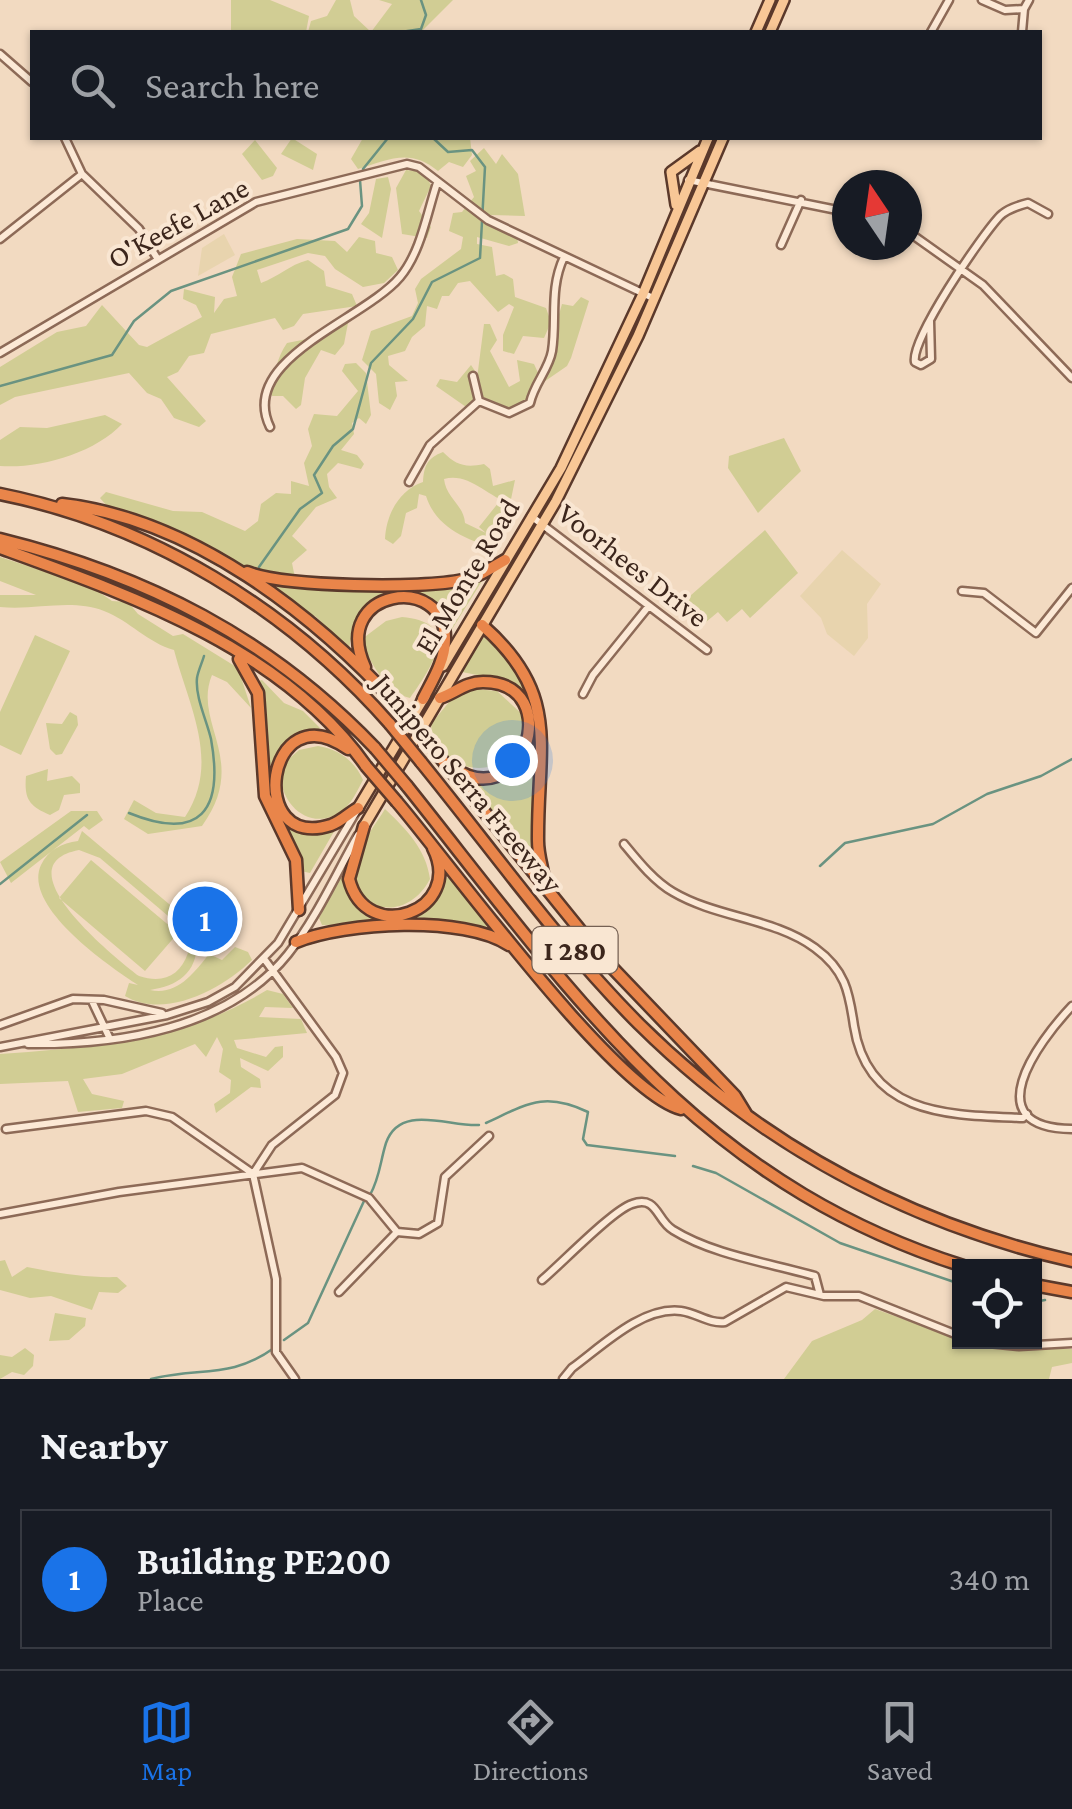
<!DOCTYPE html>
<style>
:root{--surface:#171b24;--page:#20242c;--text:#f1f3f6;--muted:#9ea1a6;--line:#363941;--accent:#1a73e8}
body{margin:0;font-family:"Crimson Pro",serif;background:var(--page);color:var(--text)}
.controls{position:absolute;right:30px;bottom:30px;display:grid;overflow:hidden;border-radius:0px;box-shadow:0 2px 8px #0004}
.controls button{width:90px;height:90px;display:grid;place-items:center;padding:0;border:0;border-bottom:2px solid var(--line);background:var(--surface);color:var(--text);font:50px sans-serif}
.compass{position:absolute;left:832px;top:170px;width:90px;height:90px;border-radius:50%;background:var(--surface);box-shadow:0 2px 8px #0004;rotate:347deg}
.you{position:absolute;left:512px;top:760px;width:35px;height:35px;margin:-25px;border:8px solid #fff;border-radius:50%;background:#1a73e8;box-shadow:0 0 0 15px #1a73e833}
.badge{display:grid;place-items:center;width:65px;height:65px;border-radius:50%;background:var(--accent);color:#fff;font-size:32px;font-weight:700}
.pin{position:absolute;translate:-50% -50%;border:5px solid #fff;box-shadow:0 2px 10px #0006}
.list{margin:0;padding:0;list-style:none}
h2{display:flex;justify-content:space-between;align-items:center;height:130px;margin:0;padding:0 40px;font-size:42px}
h2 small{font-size:32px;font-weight:400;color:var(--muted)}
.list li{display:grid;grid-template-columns:65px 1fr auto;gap:30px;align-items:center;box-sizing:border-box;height:140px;margin:0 20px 20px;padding:0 20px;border:2px solid var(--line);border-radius:0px}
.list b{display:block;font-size:38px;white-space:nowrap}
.list p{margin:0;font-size:32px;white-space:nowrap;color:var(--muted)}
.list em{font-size:32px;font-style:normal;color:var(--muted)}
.icon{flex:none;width:55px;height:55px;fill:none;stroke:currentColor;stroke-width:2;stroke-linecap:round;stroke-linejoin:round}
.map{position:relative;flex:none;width:1072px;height:1379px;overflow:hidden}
.search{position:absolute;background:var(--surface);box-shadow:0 2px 8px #0004;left:30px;right:30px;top:30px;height:110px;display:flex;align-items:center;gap:25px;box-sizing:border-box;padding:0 35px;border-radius:0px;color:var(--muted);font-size:38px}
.sheet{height:290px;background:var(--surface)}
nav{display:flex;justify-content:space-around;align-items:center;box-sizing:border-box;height:140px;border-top:2px solid var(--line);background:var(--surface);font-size:28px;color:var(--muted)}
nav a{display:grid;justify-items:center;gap:5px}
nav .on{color:var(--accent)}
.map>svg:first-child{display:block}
</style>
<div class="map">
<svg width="1072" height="1379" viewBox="0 0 1072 1379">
<rect width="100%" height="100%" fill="#f2dac1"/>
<path fill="#e8d4ae" d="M224,234L235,255L198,276L202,248Z
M842,550L881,584L867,604L868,638L854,656L827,634L821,618L800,596Z"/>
<path fill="#d1cd94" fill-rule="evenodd" d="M231,0H270L309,16L306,32H231Z
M336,0H350L354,16L371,32L392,4L379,0H453L421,32H308L311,21L327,16Z
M292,138L317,154L313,170L281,154Z
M363,138H470L472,155L463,167L449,162L438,171C411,148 389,159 358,169L351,159Z
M255,140L277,168L273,176L262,180L242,154Z
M484,148L496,164L502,154L518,174L525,216L491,215L488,221L517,236L518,243L509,246L477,237V244L492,247L496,276L504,274L513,279L515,297L546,308L551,322L544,338L523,336L514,354L503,351V335L514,307L509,304L498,312L470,281L458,283L449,296H442L437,309L427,306L425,326L412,337L405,351L388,356L389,365L408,381L395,382L397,396L390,410L379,403L376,374L362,360L371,331L412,316L418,303L415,289L421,279L461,249L463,237L449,231L453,213L462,212L474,197L466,176L476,171L470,161Z
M406,170L425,172L431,186L419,211L431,227L427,238L402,234L396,188Z
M388,177L391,189L382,238L361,224L369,213L376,179Z
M359,237L375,241L376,253L392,257L398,270L384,283L363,287L335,269L325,256L308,253L257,270L261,283C278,277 289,265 308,260L324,271L326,286L352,294L357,306L303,314L294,326L283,330L275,318L211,334L204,353L189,356L178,372L167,377L206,421L199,427L174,418L161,399L147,393L129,373L15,397L0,405V367L57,332L86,326L102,305L139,345L147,347L202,317L196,305L183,299L184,289L215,297L214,313L224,299L237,296L232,277L241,254L297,239L335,241L347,252Z
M581,297L589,301L571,358L567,366L538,386V394L514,410L475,394L484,324H490L497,340L490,351L509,387L520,381L517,360L534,364L539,375L557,345L554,332L562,304L573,306Z
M334,321L348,323L344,344L335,355L321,350L305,378L301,405L296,409L283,396H272L269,386C277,370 276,359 287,343L317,337Z
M356,363L366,373L371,415L366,424L359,418L352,423L354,434L341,450L357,455L364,464L361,469L338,463L327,474L329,487L337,498L316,507L292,536L307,550L292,563L295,578C234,577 222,551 173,528C152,518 128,512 106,505L100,498L106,492L173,511L202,512L245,531L258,521L261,504L276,493L291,494V481L309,486L304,463L312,446L308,429L314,414L337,416L358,391L342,371L345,364Z
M471,365L475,371L469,379L475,404L469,409L436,386L440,379L457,382Z
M105,415L122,424C95,453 39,469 0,466V440L20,427L47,428Z
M784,438L801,471L758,513L728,468L729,456Z
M443,452C456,465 465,468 484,464L490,469L493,486L515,480L510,504C488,496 468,472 444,479C446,498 464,505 465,523L486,533L479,527L499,502L514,513L495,537L503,540L500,549C468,541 436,528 426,496L419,494L417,508L406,513L401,536L393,544L385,539C386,515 399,490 423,482C424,466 427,458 443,452Z
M765,530L798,573L750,618L742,609L727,622L718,612L700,627L682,603Z
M0,557L90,586L112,601L128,602L138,614L173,636L183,634L238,668L251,708L227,682L212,675C192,723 250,760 202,826L148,834L124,819L134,800L156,813L185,817C221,762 189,707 174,650C148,643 130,621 104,611C70,598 34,611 0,607V595H36L0,581Z
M482,581L449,634L425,598L400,592V586Z
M277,587H391L393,592C361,603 355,618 349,649L315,616L301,614L273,593Z
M402,617C463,622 432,667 410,698C387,693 368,661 362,639L386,621Z
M35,635L70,651L21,755L0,745V712Z
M483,636C509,653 524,671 532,701L503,680L462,672Z
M262,680L284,703L303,711L320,728C300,743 283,741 270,766L266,765L255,682Z
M474,689L497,691L523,715C526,788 434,780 431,724L454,696Z
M70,712L77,716L78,725L62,754L56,755L50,749L46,723L62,724Z
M535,728L533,852L527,857L468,778L512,771L528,753Z
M318,746C338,749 355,761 363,780C358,789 353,801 345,808C312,838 272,800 283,764L299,750Z
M48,769L47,781L72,776L80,784V793L64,795L59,810L50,815C29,806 24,799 26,776Z
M385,809C406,829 426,849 430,879C404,929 340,908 357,857C362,841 376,824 385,809Z
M71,811H97L103,820L89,830L84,826L11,883L0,862Z
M275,815L287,823L336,828L310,873L301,871Z
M82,831L206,935L197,940C198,973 178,986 150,990C177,996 194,973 209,954L222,960L235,947L248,952L252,960C222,989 165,1020 125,996L129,983L138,985C107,965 22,906 41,865C48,850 62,843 78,841ZM79,850L100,858L181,927L188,953C180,976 163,984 139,976C114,957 0,865 79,850Z
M91,860L178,933L145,971L59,898Z
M341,875L351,898L380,924L322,925L319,918Z
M449,877L487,922L486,929L415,926L413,917L435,900L439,882Z
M267,990L283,994L293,1008L265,1007L259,1017L301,1019L307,1033L234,1040L237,1048L266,1057L275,1047L283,1046V1057L268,1071L240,1058L241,1067L260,1079L261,1088L251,1087L216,1113L214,1104L230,1093L231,1080L219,1072L223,1049L217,1037L206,1057L195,1044L122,1074L83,1079L92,1094L124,1101L122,1108L78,1112L68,1081L0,1084V1054C96,1047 183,1041 267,990Z
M5,1260L12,1277L27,1267C56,1273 87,1278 117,1277L127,1286L118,1293L99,1292L92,1310L51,1296L30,1298L0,1290V1261Z
M875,1309L985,1348L1072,1349V1363L1052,1367L1049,1379H784L812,1341L862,1320Z
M55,1313L86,1318L85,1326L69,1340L49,1341Z
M25,1348L34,1355L33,1366L24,1375L12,1372L0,1379V1355L12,1357Z"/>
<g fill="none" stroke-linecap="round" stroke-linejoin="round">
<path stroke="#6a9381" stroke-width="2.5" d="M401,32L421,29L426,15L421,0
M363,169L388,138
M0,386L112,355L134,321L171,291L348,229L362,206L360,180
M259,567L300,509L322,493L314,475L333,446L353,429L371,363L413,319L432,282L480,258L485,167L472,150L448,152L433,138
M129,813C200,842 224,811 211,739C207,721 195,697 197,678C198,671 202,663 204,656
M820,866L845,843L933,824L987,794L1041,776L1072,759
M0,884L87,815
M486,1123C527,1104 544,1091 588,1112L583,1139L587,1145L675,1156
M693,1166L716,1173L840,1243L960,1284
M370,1195C380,1177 380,1162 386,1143C400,1103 449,1127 479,1125
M1034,1302L1045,1300
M284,1340L308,1323L364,1201
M151,1379C200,1367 231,1379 274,1348"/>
<defs>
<path id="minor" d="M982,0L1005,10L1024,9L1029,0
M931,32L949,0
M1022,32L1024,9
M0,54L32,82
M65,138L82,174L139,229L157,258
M688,180L847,212
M907,231L983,285L1072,378
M0,239L82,174
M781,245L801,200
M930,321L931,359L921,365L915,362C910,340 981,236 1000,216C1007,209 1017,206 1028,203L1048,214
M0,353L256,202L407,164L419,167L488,220L655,299
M473,376L479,401
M479,401L509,413L530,403C534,384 549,369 552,351C557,319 549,289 564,257
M270,427C237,359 364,320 400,277C421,252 427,213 437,183
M409,482L430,445L479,401
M531,516L707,650
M962,591L984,593L1036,633L1072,588
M583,694L593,675L648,607
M624,844C638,861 654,881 673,892C717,918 774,918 815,948C845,970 849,991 854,1026C868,1117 952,1115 1023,1118L1027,1114
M265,960L336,1057L343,1073L335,1095L272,1145L253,1174L276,1279V1352L295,1379
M92,1001L109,1037
M1072,1006C1037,1043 975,1128 1072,1129
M0,1025L73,999L104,1000L162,1013
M28,1044C119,1045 228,1029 288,954C316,919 336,874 358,835
M0,1047L167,1015L208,1002L235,987L278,943L356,812
M6,1129L146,1111L172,1117L252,1173
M0,1214L119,1192L302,1168L369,1198L397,1232
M542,1280C561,1264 613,1210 632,1204C658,1195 656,1220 673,1230C713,1255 770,1263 815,1276L820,1295
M339,1292L397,1232L419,1234L438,1223L445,1177L489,1136
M978,1342L1019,1346L1072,1343
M563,1379L572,1368C601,1347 642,1306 681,1311C697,1313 709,1324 725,1322L786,1287L824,1296H859L960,1336"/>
<path id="major" d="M756,32L770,0
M770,32L784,0
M676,205L671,172L700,151
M443,666L561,468L643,294L708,138
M358,808L425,696
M364,826L556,501L638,336L723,138"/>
<path id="highway" d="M0,494C150,524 289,609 390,724
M62,504C192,519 313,613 399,707
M0,539C146,575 270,638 375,748
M0,548C130,595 283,648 366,766
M247,572C285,587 423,589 463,580C479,577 491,568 505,560
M482,625C562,695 537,746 538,841C538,857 544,871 545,887
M239,659L258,693L265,796L296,860L299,910
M365,667C329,588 447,572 445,640C445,661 432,681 423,699
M440,698C455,693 466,682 483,682C568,682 523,823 448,764
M431,746L602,957L735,1096L746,1114
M348,749C265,690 245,853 331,825C342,821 349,813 358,808
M421,762C492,849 559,944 639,1024C760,1144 907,1223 1072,1261
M407,786C573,994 696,1181 963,1266
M397,802C450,864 615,1092 681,1109
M364,826L349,879C366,947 465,911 433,848
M296,942C345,922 464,915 509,945
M1034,1285L1072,1292"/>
</defs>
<use href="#minor" stroke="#8d6a57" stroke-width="11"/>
<use href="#major" stroke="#5b392b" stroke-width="14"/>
<use href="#highway" stroke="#5b392b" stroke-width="15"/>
<use href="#minor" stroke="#fce9d6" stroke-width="6"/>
<use href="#major" stroke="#f8c796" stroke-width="9"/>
<use href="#highway" stroke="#e9854a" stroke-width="10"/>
<defs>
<path id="highway-bridge" d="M399,707L431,746
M390,724L421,762
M375,748L407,786
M366,766L397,802"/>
</defs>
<use href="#highway-bridge" stroke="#5b392b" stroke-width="15" stroke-linecap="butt"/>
<use href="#highway-bridge" stroke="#e9854a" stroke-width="10"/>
</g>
<g text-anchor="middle" stroke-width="8" stroke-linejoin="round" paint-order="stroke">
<rect fill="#f9e6d2" stroke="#756053" stroke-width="2.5" x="532.5" y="927" width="85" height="46" rx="8"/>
<g font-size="28" font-weight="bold" fill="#3c261c">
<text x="575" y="960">I 280</text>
</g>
<g font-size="30" fill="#3c261c" stroke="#f9e6d2">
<text transform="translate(178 223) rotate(-29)" y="10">O'Keefe Lane</text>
<text transform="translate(633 565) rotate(38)" y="10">Voorhees Drive</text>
<text transform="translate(467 576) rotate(-59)" y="10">El Monte Road</text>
<text transform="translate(468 783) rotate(50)" y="10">Junipero Serra Freeway</text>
</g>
</g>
</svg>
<div class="controls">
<button><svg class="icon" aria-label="locate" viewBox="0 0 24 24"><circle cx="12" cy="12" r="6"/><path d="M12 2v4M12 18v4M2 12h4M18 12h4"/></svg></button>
</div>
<svg class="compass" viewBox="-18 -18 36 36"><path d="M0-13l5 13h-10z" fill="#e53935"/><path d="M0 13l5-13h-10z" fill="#9ea1a6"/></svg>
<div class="you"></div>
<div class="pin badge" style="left:205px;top:919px">1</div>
<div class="search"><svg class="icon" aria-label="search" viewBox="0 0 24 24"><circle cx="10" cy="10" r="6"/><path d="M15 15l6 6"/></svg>Search here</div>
</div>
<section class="sheet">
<h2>Nearby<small></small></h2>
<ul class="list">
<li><span class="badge">1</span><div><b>Building PE200</b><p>Place</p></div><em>340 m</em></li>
</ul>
</section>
<nav>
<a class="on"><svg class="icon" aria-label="map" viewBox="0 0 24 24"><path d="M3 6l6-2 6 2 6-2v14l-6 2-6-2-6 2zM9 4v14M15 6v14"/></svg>Map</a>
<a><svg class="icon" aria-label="directions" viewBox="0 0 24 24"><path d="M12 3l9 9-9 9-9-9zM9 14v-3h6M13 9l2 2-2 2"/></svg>Directions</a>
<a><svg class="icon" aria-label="saved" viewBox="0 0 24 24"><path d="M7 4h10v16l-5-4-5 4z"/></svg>Saved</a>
</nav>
